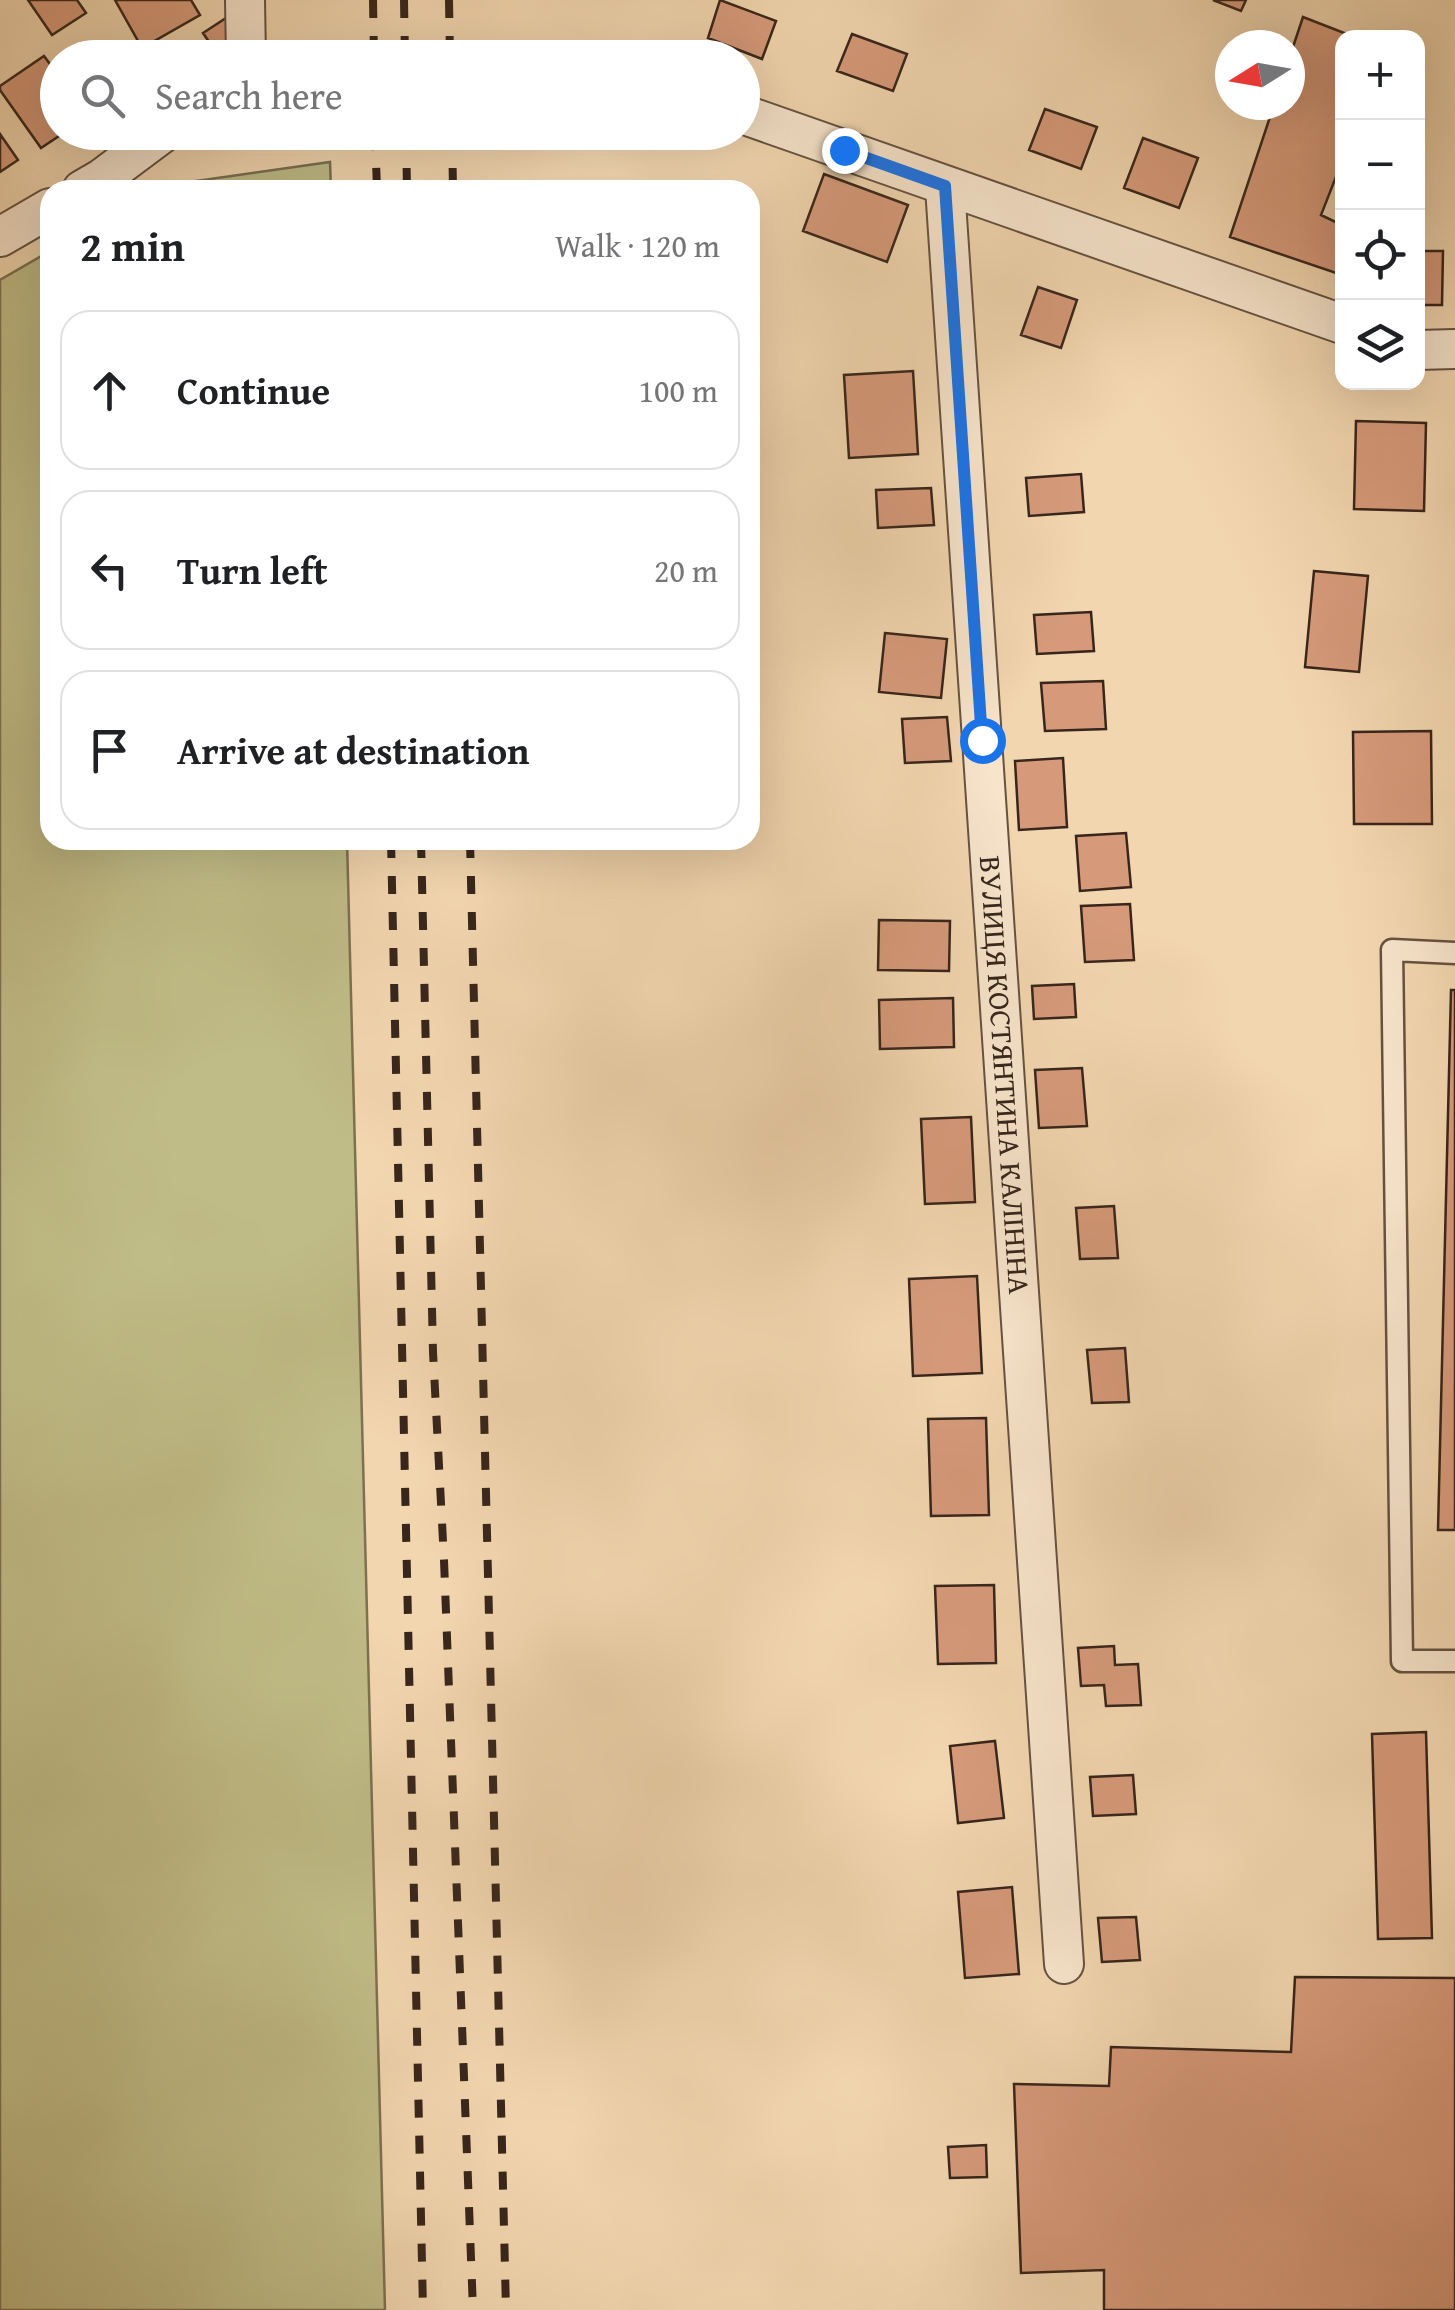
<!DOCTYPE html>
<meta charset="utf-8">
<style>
:root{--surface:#fff;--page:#f2f2f2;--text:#202124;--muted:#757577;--line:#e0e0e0}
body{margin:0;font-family:"Gentium Book Plus",serif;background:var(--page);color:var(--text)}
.controls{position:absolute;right:30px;top:30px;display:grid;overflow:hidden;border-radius:20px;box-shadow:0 10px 40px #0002}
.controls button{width:90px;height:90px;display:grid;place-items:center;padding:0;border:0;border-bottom:2px solid var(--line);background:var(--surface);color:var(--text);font:50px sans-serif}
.compass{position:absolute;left:1215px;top:30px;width:90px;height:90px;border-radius:50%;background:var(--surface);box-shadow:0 10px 40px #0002;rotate:259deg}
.stop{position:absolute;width:30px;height:30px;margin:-22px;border:8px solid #1a73e8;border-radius:50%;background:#fff}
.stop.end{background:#1a73e8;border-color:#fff;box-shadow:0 2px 10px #0008}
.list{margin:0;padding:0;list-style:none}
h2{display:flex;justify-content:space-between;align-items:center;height:130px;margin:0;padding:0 40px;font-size:42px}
h2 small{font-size:32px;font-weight:400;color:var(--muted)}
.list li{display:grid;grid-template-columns:65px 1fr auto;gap:30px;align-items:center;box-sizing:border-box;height:160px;margin:0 20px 20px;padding:0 20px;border:2px solid var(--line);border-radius:30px}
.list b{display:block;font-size:38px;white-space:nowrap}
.list em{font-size:32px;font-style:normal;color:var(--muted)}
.icon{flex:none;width:55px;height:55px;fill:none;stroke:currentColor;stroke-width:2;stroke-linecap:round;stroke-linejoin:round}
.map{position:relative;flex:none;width:1455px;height:2310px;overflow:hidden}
.search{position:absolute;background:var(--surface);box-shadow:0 10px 40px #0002;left:40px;top:40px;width:720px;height:110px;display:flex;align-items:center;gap:25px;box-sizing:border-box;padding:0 35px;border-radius:55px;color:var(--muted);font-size:38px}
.panel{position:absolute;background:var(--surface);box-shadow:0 10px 40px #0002;left:40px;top:180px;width:720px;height:670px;border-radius:30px}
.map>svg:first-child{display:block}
</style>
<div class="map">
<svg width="1455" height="2310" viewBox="0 0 1455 2310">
<rect width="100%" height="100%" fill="#f2d6af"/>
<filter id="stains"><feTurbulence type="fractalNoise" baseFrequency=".002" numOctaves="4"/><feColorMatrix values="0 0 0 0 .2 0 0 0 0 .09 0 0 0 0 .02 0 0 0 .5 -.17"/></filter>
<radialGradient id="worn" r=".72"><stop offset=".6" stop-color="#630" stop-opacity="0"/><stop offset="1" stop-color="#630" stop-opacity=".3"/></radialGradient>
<path fill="#c0bc87" stroke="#7c7152" stroke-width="2.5" d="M330,162L331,190H154L161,186Z
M50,251V840H347L385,2310H0V280Z"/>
<path fill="#d69a7a" stroke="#38261c" stroke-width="2.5" d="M28,0H77L86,13L52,35Z
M115,0H191L200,15L142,48Z
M720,0L776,21L762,59L708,38Z
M1213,0H1246L1241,11Z
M1303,17L1357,38H1342V170L1339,169L1321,215L1342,225V275L1230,237L1274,105H1290V56Z
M226,18L243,44L220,58L203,33Z
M852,34L907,54L893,91L837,71Z
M44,56L58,75V132H65L41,148L0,90V86Z
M1045,109L1097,127L1081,169L1029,150Z
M0,134L18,160L0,172Z
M1143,138L1198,158L1179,208L1124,188Z
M824,174L908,205L887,262L803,231Z
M1418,251H1443L1442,305H1418Z
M1038,287L1077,300L1061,348L1021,335Z
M913,371L918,454L849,458L844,375Z
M1356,421L1426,423L1424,511L1354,509Z
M1081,474L1084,512L1029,516L1026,478Z
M931,488L934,525L878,528L876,490Z
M1314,571L1368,576L1359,672L1305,667Z
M1091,612L1094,651L1037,654L1034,615Z
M885,633L947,639L941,698L879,692Z
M1103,681L1106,729L1045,731L1041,683Z
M947,717L951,761L905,763L902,719Z
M1431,731L1432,824H1354L1353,732Z
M1063,758L1067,827L1019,830L1015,761Z
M1126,833L1131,887L1080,891L1076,836Z
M1130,904L1134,960L1085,962L1081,906Z
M879,920L950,921L949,971L878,970Z
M1074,984L1076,1017L1034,1019L1032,986Z
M1451,990H1455V1530H1438Z
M953,998L954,1047L880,1049L879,1000Z
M1082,1068L1087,1126L1039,1128L1035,1070Z
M971,1117L975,1202L925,1204L921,1119Z
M1114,1206L1118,1258L1080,1259L1076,1208Z
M977,1276L982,1373L913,1376L909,1279Z
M1125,1348L1129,1402L1092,1403L1087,1350Z
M986,1418L989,1515L931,1516L928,1419Z
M994,1585L996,1663L938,1664L935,1586Z
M1114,1646L1115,1665L1138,1664L1141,1705L1106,1706L1104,1685L1081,1686L1078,1648Z
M1426,1732L1432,1938L1378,1939L1372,1734Z
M995,1741L1004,1818L958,1823L950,1746Z
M1133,1775L1136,1814L1093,1816L1090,1777Z
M1012,1887L1019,1974L965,1978L958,1892Z
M1136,1917L1140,1960L1102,1962L1098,1918Z
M1295,1977L1455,1978V2310H1104V2270L1021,2273L1014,2084L1109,2086L1111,2047L1291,2052Z
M986,2145L987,2177L950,2178L948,2147Z"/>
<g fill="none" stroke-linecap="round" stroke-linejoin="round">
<defs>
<path id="service" d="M1455,953L1392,950L1402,1661H1455"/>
<g id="minor">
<path d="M245,0L246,58"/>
<path d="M742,114L1342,324"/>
<path id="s1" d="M945,187L1064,1964"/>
<path d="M82,190L101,179L164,132"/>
<path d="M0,237L50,208"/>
<path d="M1418,350L1455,349"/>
</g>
</defs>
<use href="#service" stroke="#665241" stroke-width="25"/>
<use href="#minor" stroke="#665241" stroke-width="42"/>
<use href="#service" stroke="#f7e4cb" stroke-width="20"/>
<use href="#minor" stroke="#f7e4cb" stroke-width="38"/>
<path stroke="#38261c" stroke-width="8" stroke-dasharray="18 18" stroke-linecap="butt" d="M373,0L374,58
M404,0L405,58
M449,0L450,58
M375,132L377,190
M406,132L407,190
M452,132L453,190
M391,840L423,2310
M421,840L433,1352L444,1560L473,2310
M470,840L506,2310"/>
</g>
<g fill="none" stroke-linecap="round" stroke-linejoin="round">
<path stroke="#1a73e8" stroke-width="12" d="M844,150L945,186L982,740"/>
</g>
<g text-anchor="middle" stroke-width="10" stroke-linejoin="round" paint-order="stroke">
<g font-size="30" fill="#38261c" stroke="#f7e4cb">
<text dy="10" stroke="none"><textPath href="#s1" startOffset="890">ВУЛИЦЯ КОСТЯНТИНА КАЛІНІНА</textPath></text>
</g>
</g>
<rect width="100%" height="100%" filter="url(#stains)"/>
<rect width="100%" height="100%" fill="url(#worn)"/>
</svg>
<div class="controls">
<button>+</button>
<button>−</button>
<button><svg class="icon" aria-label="locate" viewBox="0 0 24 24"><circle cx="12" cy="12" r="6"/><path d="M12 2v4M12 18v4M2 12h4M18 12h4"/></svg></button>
<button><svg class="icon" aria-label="layers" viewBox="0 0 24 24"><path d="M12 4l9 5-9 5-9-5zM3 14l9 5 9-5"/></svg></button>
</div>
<svg class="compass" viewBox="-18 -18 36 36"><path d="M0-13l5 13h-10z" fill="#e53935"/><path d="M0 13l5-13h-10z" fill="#757577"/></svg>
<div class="stop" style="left:982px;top:740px"></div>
<div class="stop end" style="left:844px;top:150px"></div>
<div class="search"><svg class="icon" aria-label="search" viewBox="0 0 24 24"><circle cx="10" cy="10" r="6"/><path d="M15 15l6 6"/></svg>Search here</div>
<section class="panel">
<h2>2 min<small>Walk · 120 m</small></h2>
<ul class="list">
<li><svg class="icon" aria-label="ahead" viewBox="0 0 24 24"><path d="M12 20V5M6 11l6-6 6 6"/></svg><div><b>Continue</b></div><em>100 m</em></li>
<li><svg class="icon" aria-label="left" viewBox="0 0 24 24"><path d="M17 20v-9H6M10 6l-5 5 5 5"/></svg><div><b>Turn left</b></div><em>20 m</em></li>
<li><svg class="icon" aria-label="arrive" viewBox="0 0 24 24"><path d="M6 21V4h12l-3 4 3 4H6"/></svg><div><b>Arrive at destination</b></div></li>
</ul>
</section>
</div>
